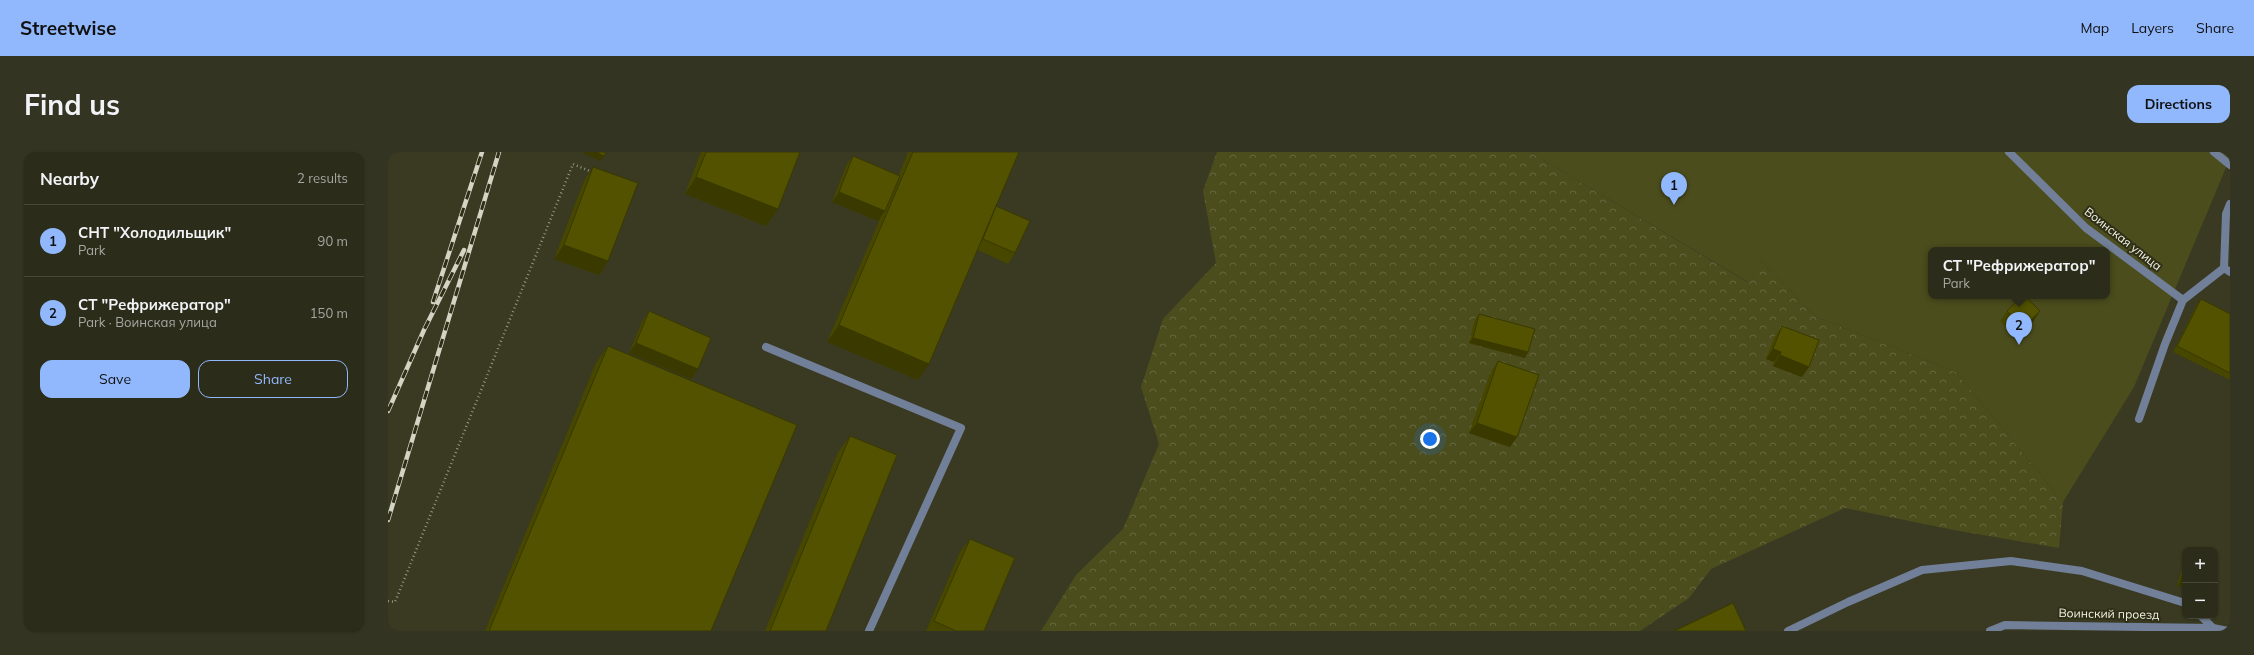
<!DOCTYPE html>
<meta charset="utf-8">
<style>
:root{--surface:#2b2c19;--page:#333422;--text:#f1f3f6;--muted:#a6a7a2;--line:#474838;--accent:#91b8fd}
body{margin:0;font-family:Mulish,sans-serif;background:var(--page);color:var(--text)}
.controls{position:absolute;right:12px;bottom:12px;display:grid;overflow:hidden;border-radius:8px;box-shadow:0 1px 3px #0004}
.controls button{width:36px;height:36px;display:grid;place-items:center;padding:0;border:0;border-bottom:1px solid var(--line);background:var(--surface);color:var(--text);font:20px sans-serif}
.you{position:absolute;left:1042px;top:287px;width:14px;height:14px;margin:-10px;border:3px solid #fff;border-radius:50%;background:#1a73e8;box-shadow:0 0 0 6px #1a73e833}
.badge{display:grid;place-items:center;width:26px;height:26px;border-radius:50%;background:var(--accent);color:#111;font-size:13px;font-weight:700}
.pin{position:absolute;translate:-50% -33px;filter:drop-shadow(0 1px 2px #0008)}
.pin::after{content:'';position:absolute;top:21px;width:14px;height:12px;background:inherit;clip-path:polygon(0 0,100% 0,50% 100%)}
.popup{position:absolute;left:1540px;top:95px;width:182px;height:52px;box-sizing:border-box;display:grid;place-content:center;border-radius:8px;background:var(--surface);filter:drop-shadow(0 1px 3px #0005);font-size:13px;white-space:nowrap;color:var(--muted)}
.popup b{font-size:15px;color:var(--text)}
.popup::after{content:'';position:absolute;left:50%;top:100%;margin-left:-8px;border:8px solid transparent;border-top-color:var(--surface)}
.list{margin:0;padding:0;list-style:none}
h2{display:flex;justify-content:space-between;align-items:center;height:52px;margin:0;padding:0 16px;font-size:17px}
h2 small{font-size:13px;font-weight:400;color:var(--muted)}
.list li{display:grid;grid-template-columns:26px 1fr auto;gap:12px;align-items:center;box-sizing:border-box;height:72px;padding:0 16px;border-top:1px solid var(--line)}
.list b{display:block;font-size:15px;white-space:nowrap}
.list p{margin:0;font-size:13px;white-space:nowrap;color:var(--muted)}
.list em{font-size:13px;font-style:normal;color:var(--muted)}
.actions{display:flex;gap:8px;padding:12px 16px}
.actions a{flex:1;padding:9px 0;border:1px solid var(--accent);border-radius:12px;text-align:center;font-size:14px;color:var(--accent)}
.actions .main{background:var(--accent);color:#111}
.map{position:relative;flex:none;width:1842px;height:479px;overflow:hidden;border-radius:12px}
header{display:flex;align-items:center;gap:24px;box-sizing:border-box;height:56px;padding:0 20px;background:var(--accent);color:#111}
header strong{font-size:19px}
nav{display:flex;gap:22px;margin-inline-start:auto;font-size:14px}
.intro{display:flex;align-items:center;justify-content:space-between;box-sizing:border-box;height:96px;padding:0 24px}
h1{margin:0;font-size:28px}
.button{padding:10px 18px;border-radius:12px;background:var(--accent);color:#111;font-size:14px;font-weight:700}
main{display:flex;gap:24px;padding:0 24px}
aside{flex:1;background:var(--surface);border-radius:12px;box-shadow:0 1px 3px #0004}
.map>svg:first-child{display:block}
</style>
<header>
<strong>Streetwise</strong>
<nav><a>Map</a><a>Layers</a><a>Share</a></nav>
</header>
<div class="intro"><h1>Find us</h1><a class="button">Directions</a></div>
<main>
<aside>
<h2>Nearby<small>2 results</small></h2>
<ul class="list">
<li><span class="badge">1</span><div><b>СНТ &quot;Холодильщик&quot;</b><p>Park</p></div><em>90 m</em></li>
<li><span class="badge">2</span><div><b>СТ &quot;Рефрижератор&quot;</b><p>Park · Воинская улица</p></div><em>150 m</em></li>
</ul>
<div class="actions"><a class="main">Save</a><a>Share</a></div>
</aside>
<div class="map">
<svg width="1842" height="479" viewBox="0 0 1842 479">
<defs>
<pattern id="forest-crowns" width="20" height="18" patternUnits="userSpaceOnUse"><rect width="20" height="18" fill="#4c4d1d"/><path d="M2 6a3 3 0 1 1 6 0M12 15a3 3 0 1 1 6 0" fill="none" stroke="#66673e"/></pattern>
</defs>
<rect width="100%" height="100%" fill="#393a21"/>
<path fill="url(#forest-crowns)" d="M829,0H1142L1359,130L1372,107L1428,165L1568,220L1675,350L1671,396L1566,378L1457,356L1323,417L1301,446L1252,479H653L688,423L735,377L771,292L753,235L775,167L828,111L815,39Z"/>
<path fill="#4c4d1d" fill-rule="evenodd" d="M1142,0H1842V6L1746,235L1675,350L1568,220L1428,165L1372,107L1360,130ZM1543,98H1719V144H1543Z"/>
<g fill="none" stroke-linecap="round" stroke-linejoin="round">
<path stroke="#959682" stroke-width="2.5" stroke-dasharray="1 3" stroke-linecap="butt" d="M0,449L7,450L185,12L204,20"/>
<path stroke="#717f98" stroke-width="8" d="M1621,0L1698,76L1795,148
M1826,0L1842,13
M1795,148L1836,116
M378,195L573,276L481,479
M1751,267L1777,192L1795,148
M1813,464L1825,476
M1400,479L1460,450L1534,418L1623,409L1694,419L1797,451"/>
<path stroke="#717f98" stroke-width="8" d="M1842,52L1838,62L1836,116L1842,120
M1602,479L1617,473L1825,476L1840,479"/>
<defs>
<path id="rail" d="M45,150L94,0
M0,259L36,178L76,98
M0,368L111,0"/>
</defs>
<use href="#rail" stroke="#d3d4c4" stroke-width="4.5"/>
<use href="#rail" stroke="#2f2f17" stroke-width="3" stroke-dasharray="9" stroke-linecap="butt"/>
</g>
<path fill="#474700" d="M313,0H412L390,57L378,74L297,42Z
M520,0H631L608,54L627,101L620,112L590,98L530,228L439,190L492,67L490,69L444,50L458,14L465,4L511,23Z
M205,15L220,109L211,123L166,107L196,29Z
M1813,147L1842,162V228L1785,200L1809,152Z
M261,159L310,217L303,227L241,201L254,170Z
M1619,159L1645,170L1628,186L1612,169Z
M1091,162L1137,206L1081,191L1087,167Z
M1394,174L1414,225L1385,214L1386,210L1378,207L1387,184Z
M220,194L323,479H97L208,211Z
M1110,209L1129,285L1122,295L1081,281L1103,219Z
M462,284L438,479H377L450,300Z
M582,387L596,479H538L572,400Z
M1797,405V436L1789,434Z"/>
<path fill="#393900" d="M196,0H208L216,4L213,9L195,1Z
M308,25L390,57L378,74L297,42Z
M451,40L497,59L490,69L444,50Z
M176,93L220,109L211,123L166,107Z
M1652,159L1645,170L1628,186L1635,176Z
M451,173L541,212L530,228L439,190Z
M1085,186L1140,200L1137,206L1081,191Z
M248,191L310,217L303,227L241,201Z
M1385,197L1393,200L1386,210L1378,207Z
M1392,203L1421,215L1414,225L1385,214Z
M1089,271L1129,285L1122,295L1081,281Z
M1793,429L1797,430V436L1789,434Z"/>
<path fill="#525200" stroke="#393900" d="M208,0H218L216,4Z
M318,0H412L390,57L308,25Z
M525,0H631L541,212L451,173Z
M465,4L512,24L497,59L451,40Z
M205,15L250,31L220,109L176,93Z
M608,54L642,69L627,101L595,87Z
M1634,144H1637L1652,159L1635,176L1619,159Z
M1813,147L1842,162V221L1789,194Z
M261,159L323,186L310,217L248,191Z
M1091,162L1147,177L1140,200L1085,186Z
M1394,174L1431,188L1421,215L1392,203L1393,200L1385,197Z
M220,194L409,273L323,479H101Z
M1110,209L1151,223L1129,285L1089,271Z
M462,284L509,303L438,479H382Z
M582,387L627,406L596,479H568L546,469Z
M1797,412V430L1793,429Z
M1345,451L1358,479H1286Z"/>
<g text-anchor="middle" stroke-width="4" stroke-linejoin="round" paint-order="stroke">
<g font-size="12" fill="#f4f5e6" stroke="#2f2f17">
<text transform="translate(1735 87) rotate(38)" y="4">Воинская улица</text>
<text transform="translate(1721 462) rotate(1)" y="4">Воинский проезд</text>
</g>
</g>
</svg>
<div class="controls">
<button>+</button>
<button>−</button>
</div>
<div class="you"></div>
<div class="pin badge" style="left:1286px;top:53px">1</div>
<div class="pin badge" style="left:1631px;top:193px">2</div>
<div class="popup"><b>СТ &quot;Рефрижератор&quot;</b>Park</div>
</div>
</main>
